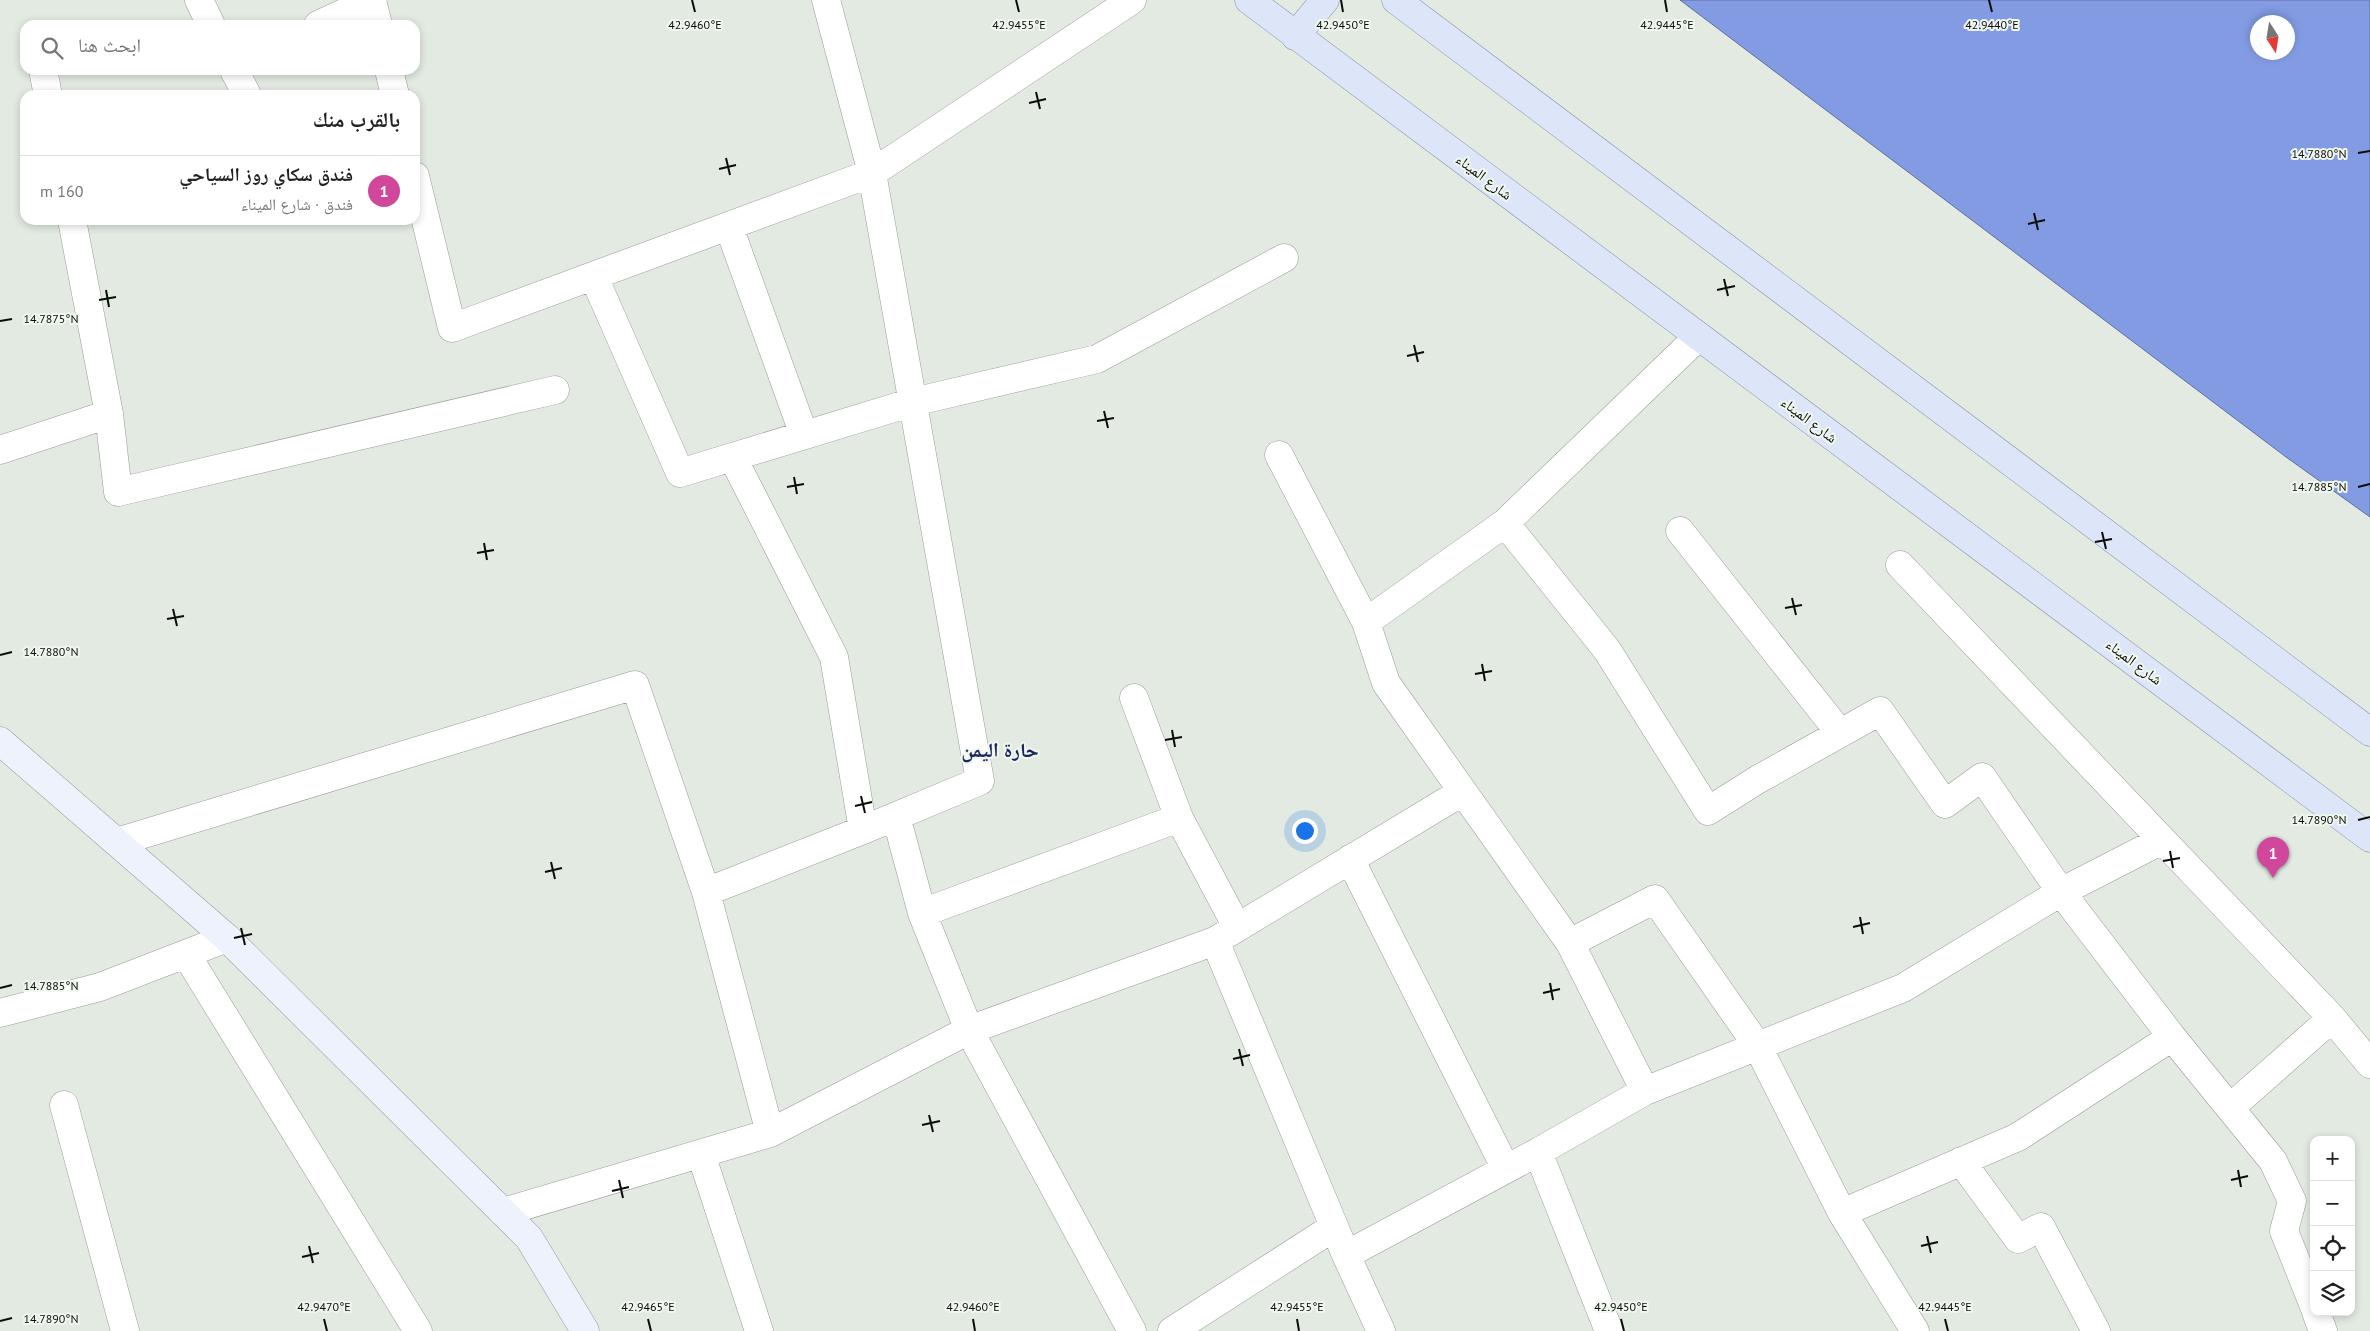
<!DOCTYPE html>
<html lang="ar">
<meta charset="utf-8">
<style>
:root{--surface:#fff;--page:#f2f2f2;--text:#222;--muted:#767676;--line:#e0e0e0;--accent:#d93025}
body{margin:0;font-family:"PT Sans","Noto Naskh Arabic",sans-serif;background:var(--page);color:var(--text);direction:rtl}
.controls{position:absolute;right:15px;bottom:15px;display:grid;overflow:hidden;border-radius:10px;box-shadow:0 2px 8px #0003}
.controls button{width:45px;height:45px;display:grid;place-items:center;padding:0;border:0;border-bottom:1px solid var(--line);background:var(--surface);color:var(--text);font:25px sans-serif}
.compass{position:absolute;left:2250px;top:15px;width:45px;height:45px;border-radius:50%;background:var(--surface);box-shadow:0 2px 8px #0003;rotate:168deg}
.you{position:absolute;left:1304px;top:830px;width:18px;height:18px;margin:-12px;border:4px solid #fff;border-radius:50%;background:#1a73e8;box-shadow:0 0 0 8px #1a73e833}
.badge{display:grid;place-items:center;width:32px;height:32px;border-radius:50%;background:var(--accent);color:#fff;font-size:16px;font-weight:700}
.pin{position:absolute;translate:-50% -41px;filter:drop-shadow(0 1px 2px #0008)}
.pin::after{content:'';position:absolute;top:26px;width:18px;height:15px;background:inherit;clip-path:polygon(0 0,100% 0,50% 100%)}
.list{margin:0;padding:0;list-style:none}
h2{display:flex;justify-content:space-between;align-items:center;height:65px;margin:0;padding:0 20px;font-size:21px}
h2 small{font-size:16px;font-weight:400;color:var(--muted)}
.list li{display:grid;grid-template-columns:32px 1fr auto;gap:15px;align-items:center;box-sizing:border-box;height:70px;padding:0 20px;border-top:1px solid var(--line)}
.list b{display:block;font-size:19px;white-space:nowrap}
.list p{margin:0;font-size:16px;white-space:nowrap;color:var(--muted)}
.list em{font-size:16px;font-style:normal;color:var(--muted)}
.icon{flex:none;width:28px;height:28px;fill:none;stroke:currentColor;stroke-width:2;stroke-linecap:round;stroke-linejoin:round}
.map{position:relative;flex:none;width:2370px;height:1331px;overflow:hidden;direction:ltr}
.search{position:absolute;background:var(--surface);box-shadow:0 2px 8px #0003;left:20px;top:20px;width:400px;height:55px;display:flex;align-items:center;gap:12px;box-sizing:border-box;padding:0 18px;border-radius:15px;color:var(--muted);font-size:19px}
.panel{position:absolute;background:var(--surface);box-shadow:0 2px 8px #0003;left:20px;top:90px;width:400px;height:135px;border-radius:15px;direction:rtl}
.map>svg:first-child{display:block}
</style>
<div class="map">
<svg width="2370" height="1331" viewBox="0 0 2370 1331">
<rect width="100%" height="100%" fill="#e2eae2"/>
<path fill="#829be2" stroke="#5e70a1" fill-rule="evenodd" d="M1680,0H2370V517L2286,457ZM2258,22H2288V52H2258Z"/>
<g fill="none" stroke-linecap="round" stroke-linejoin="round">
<defs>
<path id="street" d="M199,0L211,25
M318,25L372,0L378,25
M43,70L48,95
M234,70L247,95
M389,70L395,95
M415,176L452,328L872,173L1132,0
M72,220L109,414L118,492L555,390
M729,227L804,435
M594,277L680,473L913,402L1097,359L1284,258
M0,450L109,414
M1279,455L1366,622L1386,683L1570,943L1645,1091
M733,458L834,657L863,830
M1505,523L1607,650L1708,811L1757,780L1880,711L1945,804L1982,777L2061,892L2172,1037L2273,1161L2292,1201L2284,1231L2314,1306
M1680,531L1840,733
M1900,565L2332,1018L2370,1064
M1366,622L1505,523L1698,337
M1134,698L1179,818L1237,927
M896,816L922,913L969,1030L1132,1331
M117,842L635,685L706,892L770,1133L503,1212
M1350,859L1506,1169
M706,892L863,830L980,781L872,173L826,0
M922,913L1179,818
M1215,941L1346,1255L1381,1331
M1570,943L1655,899L1757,1045L1842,1213L1915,1331
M186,954L418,1331
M0,1013L100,987L227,938
M64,1105L125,1331
M2230,1108L2332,1018
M770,1133L969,1030L1215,941L1462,792
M1538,1152L1609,1331
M701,1154L759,1331
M1961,1161L2018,1239L2041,1227L2096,1331
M1842,1213L2018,1137L2172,1037
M1346,1255L1538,1152L1645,1091L1903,988L2061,892L2162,840
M2316,1312L2323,1331
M1172,1331L1334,1227"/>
<path id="secondary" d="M0,741L227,938L529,1238L585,1331"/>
<path id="primary" d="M1249,0L2370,838
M1396,0L2370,732
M1295,36L1325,0"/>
</defs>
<use href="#street" stroke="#979e97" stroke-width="29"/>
<use href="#secondary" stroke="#979e97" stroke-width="29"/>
<use href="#primary" stroke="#858ea2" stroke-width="29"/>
<use href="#street" stroke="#fff" stroke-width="28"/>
<use href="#secondary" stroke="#eef2fc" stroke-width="28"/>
<use href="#primary" stroke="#dde5f8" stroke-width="28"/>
</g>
<path fill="none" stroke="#0b0d0a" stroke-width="2" d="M692,0L695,12M1016,0L1019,12M1341,0L1343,12M1665,0L1667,12M1989,0L1992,12M1036,92L1040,109M1029,103L1046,99M2358,153L2370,151M726,158L730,175M719,169L736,165M2034,213L2038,230M2028,224L2045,220M1724,279L1728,296M106,290L109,307M1717,290L1735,286M99,300L116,297M0,321L12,319M1414,345L1418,362M1407,356L1424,352M1104,411L1108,428M1097,421L1114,418M794,477L797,494M787,487L804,484M2358,487L2370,484M2102,532L2106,549M2095,542L2112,539M484,543L487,560M477,553L494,550M1792,598L1796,615M1785,608L1802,605M173,609L177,626M167,619L184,616M0,655L12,652M1482,664L1485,681M1475,674L1492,671M1172,730L1175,747M1165,740L1182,737M861,796L865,813M855,806L872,802M2358,820L2370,817M2170,851L2173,868M2163,861L2180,858M551,862L555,879M545,872L562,868M1860,917L1863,934M1853,927L1870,923M241,928L245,945M234,938L252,934M1550,983L1553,1000M0,988L12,985M1543,993L1560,989M1239,1049L1243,1066M1233,1059L1250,1055M929,1115L933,1132M922,1125L940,1121M2238,1170L2241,1187M619,1180L623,1198M2231,1180L2248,1176M612,1191L629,1187M1927,1236L1931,1253M309,1246L313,1263M1921,1246L1938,1242M302,1257L319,1253M324,1319L327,1331M648,1319L651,1331M973,1319L975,1331M1297,1319L1299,1331M1621,1319L1624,1331M1945,1319L1948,1331M0,1321L12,1318"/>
<g text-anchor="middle" stroke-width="4" stroke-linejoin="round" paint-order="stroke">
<g font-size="15" fill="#0b0d0a" stroke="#f0f7ef">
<text transform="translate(1484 177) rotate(37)" y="5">شارع الميناء</text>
<text transform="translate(1809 420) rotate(37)" y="5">شارع الميناء</text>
<text transform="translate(2134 662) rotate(37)" y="5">شارع الميناء</text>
</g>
<g font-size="20" font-weight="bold" fill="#19275e" stroke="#f0f7ef">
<text x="1000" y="757">حارة اليمن</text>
</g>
</g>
<g font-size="12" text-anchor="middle" fill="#0b0d0a" stroke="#f0f7ef" stroke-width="4" stroke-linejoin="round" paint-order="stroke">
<text x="695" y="29">42.9460°E</text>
<text x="1019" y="29">42.9455°E</text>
<text x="1343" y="29">42.9450°E</text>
<text x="1667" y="29">42.9445°E</text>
<text x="1992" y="29">42.9440°E</text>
<text x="2319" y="158">14.7880°N</text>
<text x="51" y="323">14.7875°N</text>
<text x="2319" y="491">14.7885°N</text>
<text x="51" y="656">14.7880°N</text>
<text x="2319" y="824">14.7890°N</text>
<text x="51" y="990">14.7885°N</text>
<text x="324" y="1311">42.9470°E</text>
<text x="648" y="1311">42.9465°E</text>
<text x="973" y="1311">42.9460°E</text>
<text x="1297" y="1311">42.9455°E</text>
<text x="1621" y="1311">42.9450°E</text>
<text x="1945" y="1311">42.9445°E</text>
<text x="51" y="1323">14.7890°N</text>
</g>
</svg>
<div class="controls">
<button>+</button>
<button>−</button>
<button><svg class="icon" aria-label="locate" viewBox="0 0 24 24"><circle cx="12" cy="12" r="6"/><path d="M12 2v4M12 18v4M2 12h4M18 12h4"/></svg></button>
<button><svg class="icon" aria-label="layers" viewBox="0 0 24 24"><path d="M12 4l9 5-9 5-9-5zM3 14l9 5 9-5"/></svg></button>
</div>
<svg class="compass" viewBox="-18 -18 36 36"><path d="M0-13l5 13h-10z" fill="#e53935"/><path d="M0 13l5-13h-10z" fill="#767676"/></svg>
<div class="you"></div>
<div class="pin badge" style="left:2273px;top:878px;background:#d1479c">1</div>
<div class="search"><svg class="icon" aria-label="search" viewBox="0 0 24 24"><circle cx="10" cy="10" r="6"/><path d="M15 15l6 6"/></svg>ابحث هنا</div>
<section class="panel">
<h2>بالقرب منك<small></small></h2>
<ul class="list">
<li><span class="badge" style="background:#d1479c">1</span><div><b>فندق سكاي روز السياحي</b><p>فندق · شارع الميناء</p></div><em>160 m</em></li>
</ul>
</section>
</div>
